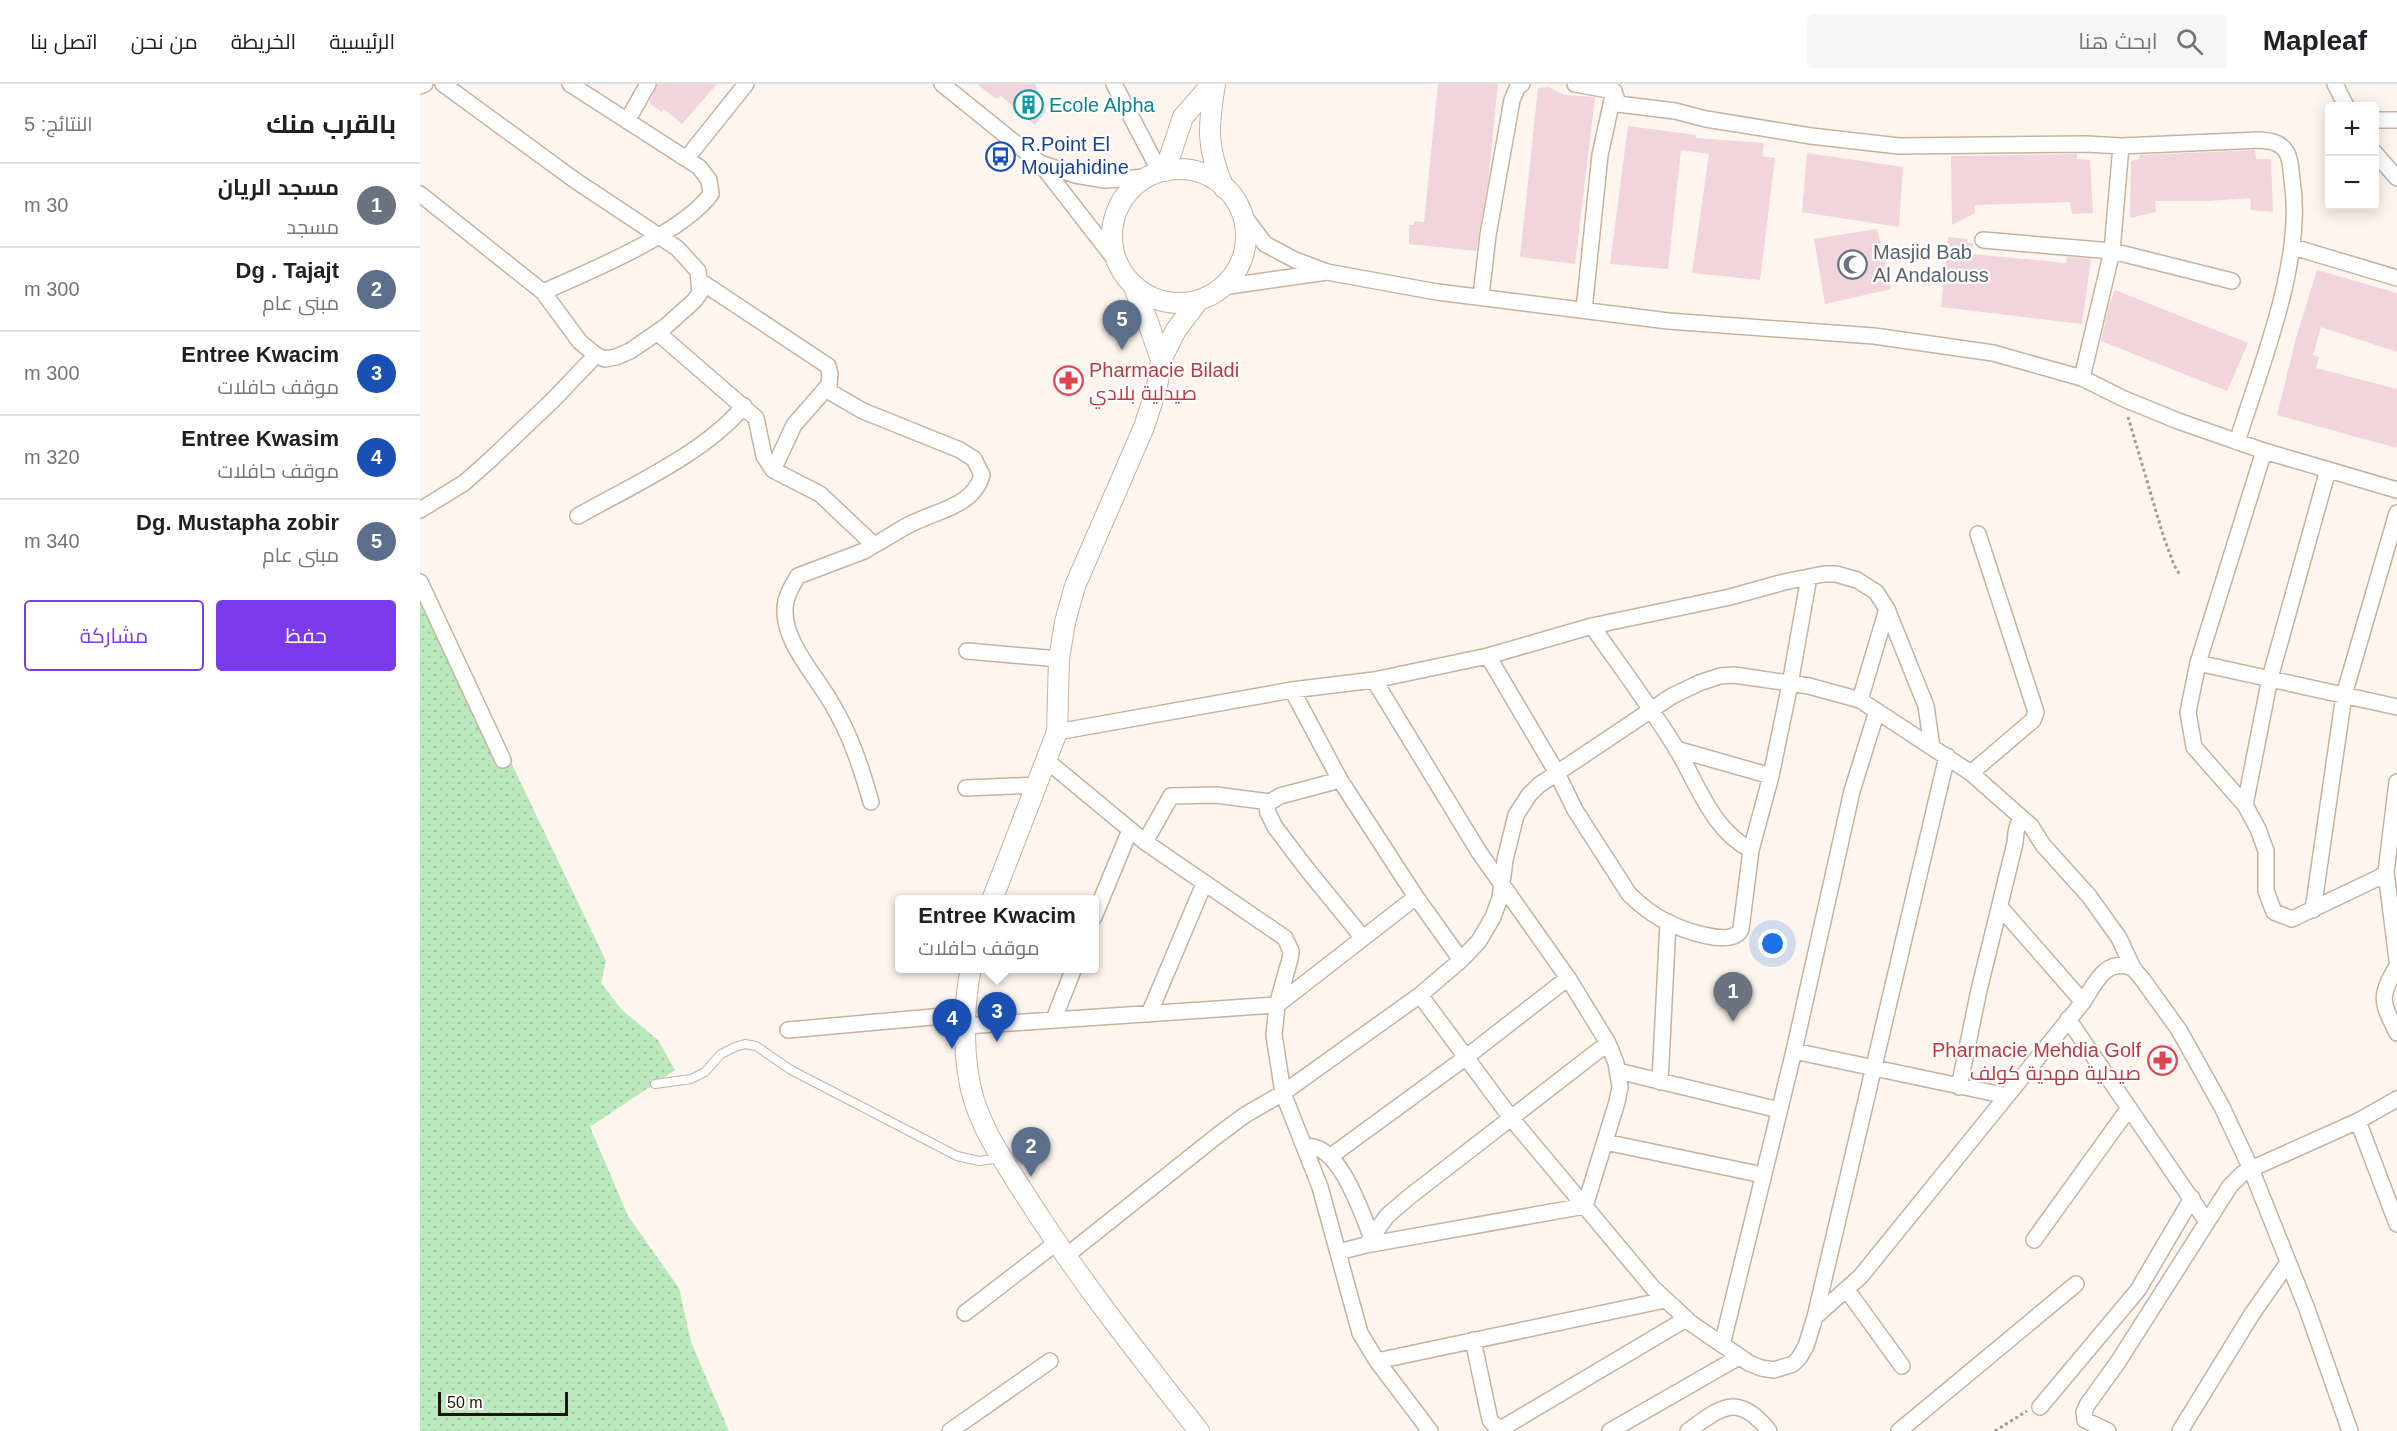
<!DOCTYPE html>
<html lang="ar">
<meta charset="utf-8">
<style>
:root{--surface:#fff;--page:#f6f6f6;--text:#202124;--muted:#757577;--line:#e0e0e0;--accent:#7c3aed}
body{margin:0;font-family:Arial,Cairo,sans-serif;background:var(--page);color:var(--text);direction:rtl}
.controls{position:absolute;right:18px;top:18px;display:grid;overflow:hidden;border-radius:6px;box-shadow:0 3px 15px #0003}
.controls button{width:54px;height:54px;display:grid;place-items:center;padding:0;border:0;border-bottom:2px solid var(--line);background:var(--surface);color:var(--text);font:30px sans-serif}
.scale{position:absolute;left:18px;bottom:15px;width:130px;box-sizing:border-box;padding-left:6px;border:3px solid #1d160f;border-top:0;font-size:16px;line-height:21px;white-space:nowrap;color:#1d160f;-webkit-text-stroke:4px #fff;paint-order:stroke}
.you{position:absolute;left:1353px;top:860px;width:21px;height:21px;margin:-15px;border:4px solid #fff;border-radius:50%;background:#1a73e8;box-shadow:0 0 0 9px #1a73e833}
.badge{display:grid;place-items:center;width:39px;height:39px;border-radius:50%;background:var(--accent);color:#fff;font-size:20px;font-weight:700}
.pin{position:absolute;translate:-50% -50px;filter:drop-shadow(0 2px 3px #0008)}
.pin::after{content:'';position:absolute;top:32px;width:21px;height:18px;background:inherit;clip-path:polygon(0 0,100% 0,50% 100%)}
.popup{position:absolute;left:475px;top:811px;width:204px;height:78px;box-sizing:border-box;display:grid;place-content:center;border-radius:6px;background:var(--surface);filter:drop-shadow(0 2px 4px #0005);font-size:20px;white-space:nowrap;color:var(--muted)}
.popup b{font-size:22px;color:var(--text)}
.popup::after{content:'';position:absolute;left:50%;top:100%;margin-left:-12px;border:12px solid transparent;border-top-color:var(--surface)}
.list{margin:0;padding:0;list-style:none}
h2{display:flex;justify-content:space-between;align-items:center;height:78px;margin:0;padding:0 24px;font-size:26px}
h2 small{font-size:20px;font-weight:400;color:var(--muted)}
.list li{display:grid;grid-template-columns:39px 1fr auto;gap:18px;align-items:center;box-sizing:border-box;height:84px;padding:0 24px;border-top:2px solid var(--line)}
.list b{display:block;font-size:22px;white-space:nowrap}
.list p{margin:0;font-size:20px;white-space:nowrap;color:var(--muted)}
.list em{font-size:20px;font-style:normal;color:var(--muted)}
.actions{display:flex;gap:12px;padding:18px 24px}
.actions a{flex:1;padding:14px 0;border:2px solid var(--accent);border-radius:6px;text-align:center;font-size:21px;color:var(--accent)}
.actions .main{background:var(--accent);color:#fff}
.icon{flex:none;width:33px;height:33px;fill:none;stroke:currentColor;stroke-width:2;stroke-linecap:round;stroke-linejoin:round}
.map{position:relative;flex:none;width:1977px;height:1347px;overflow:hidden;direction:ltr}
header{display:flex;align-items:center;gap:36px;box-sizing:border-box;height:84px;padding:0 30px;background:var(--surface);border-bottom:2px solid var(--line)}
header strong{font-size:28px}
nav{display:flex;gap:33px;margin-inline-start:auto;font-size:21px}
.search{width:420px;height:54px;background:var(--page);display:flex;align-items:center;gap:15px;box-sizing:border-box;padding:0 21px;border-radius:6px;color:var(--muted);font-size:22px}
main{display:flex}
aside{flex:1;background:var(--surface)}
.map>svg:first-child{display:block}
</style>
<header>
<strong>Mapleaf</strong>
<div class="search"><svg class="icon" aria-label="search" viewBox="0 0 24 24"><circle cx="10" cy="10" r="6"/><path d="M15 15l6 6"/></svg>ابحث هنا</div>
<nav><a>الرئيسية</a><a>الخريطة</a><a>من نحن</a><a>اتصل بنا</a></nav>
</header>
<main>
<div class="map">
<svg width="1977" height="1347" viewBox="0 0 1977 1347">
<defs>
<pattern id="grass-dots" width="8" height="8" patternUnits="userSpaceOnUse" patternTransform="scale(1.5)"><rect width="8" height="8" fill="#bbe8bd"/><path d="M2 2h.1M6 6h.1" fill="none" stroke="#a0c6a1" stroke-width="1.8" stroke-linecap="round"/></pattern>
</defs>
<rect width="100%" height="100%" fill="#fef6ee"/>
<path fill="url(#grass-dots)" d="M0,488L186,877L181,899L202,926L238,956L255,986L170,1043L208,1132L259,1204L271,1258L309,1347H0Z"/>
<path fill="#f1d4dc" d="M238,0H297L262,40L244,25L242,28L229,19Z
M557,0H615L626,27L615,41L581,12L576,15Z
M1018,0H1078L1068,98L1056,167L989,160V141H994V137L1004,138Z
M1129,3L1144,11L1175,13L1155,180L1100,173L1118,4Z
M1208,42L1276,51V54L1344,59L1342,72L1355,74L1340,196L1272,189L1289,70L1261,66L1248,185L1190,180Z
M1835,66L1836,75H1851L1853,128L1831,126L1830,114L1789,117H1735L1736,128L1710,134L1711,77L1719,75L1720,71Z
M1387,69L1483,83L1479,143L1382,128Z
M1657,70V75L1670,76L1673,129L1652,130L1650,118L1554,121L1555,129L1532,141L1531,72Z
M1457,145L1471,205L1405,220L1394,155Z
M1528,153L1548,155L1547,159H1553L1552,170L1646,179L1647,173L1671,175L1662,240L1521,223Z
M1897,186L1977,209V268L1901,243L1893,271L1899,273L1896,284L1977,305V364L1857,331L1876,254Z
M1695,206L1828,259L1807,307L1681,257L1689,221Z"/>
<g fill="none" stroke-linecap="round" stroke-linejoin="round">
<defs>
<path id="service" d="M235,1000L271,995L285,988L301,970L315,963L325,960L336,962L371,986L537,1072L559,1077L580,1074"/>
<path id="minor" d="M522,0L620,79L697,178
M694,0L740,88
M1155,0L1194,7
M1915,0L1926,22
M0,2L5,0
M1194,7L1198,20L1255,27L1286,35L1391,52L1479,62L1667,60L1701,62L1840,56C1850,57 1861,58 1867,69C1871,77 1871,87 1872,96C1885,175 1841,281 1817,358
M1954,36H1977
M207,37L228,0
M1954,68L1977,94
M266,75L326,0
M620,79L655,91L685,96L727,93
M0,110L123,208L160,258L176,271L185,275L196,273L210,267L245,243L274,217L280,209L278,187L257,164L156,97L23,0
M820,127L845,160L875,176L907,188L1017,208L1248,237L1454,252L1573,269L1662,294L1702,314L1758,337L1844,367L1977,406
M1563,156L1692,167L1812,197
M1873,163L1977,194
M280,197L408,282L410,290L409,301L374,341L353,386
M802,203L907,188
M123,208C168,188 263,149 291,110L289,96L279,83L150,0
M1061,212L1068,151L1092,16L1098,2L1102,0
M1164,226L1180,71L1194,7
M238,249L336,334L344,372L353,386L400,410L454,461C468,454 481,444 495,438C520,426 554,421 562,391L554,375L540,366L443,327L405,305
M1662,294L1692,167L1701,62
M1844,367L1778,579L1768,628L1774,663L1825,721L1838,745L1846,767V807L1854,828L1872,835L1960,793L1966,788L1977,698
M0,426L44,399L70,376L134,315L176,271
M158,432C211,402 285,369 324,322
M0,498L83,676
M1467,525L1506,622L1512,663
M1172,542C1200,582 1230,622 1256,664C1278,700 1291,745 1331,766
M547,567L639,575
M1068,572L1137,689L1155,726L1209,810C1220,821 1233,831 1247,838C1261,845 1313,865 1321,845L1331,766L1351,692L1370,600L1389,493
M1778,579L1977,623
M872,606L920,696L996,813L1041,876
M637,648L872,606L954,596L1068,572L1172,542L1310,513L1364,498L1404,490H1416L1437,496L1456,508L1467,525L1440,616
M1256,665L1351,692
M626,676L725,758L865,854L871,867L870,875L857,921L854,951L863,1009L900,1103L940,1249L957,1277L1010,1347
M1551,689L1613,636L1616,628L1558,450
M920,696L860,712L850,718L847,722L848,729L855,743L886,784L943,854
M546,704L617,701
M451,718C441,683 431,652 412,620C396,591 358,553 366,517C368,508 373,500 378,492L444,467L454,461
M1825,721L1850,594L1908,386
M725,758L751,712L796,711L850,718
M1966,788L1977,876
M1580,823L1663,918
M1893,826L1924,611L1977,429
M674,833L710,746
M1977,882C1959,914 1961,916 1977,949
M1000,911L1091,1034L1233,1204L1272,1240L1329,1279L1341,1284L1354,1286L1373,1280L1379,1274L1386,1262L1395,1233L1441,1192L1663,918C1676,898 1686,873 1713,884
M729,930L784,800
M634,935L654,884
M1648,935L1787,1138
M546,942L857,921L996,813
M368,946L546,930
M1374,967L1587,1012
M1198,987L1359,1026
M1240,998L1248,838
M1539,1003L1559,906L1595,759L1596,748L1600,734
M1938,1037L1977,1140
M1185,1058L1343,1091
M884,1063C918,1056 941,1127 951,1152
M911,1072L1045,974L1148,894
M1614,1156L1709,1024
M946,1161L967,1132L989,1113L1188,959
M918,1168L946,1161L1165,1122L1197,1018L1200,1003L1196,979L1188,959L1148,894L1059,768L954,596
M646,1172L798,1051L825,1031L863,1009L1000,911L1041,876L1059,857L1073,833L1080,814L1085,776L1096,731L1109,711L1119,701L1252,612L1279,599L1300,592L1314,591L1389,602L1440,616L1551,689L1611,742L1623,761L1669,812L1699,854L1713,884L1723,896L1759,946L1802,1023L1831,1085L1887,1225L1930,1347
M1427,1206L1482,1282
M545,1229L636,1159
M1395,1233L1527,672
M1053,1256L1070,1336L1076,1343H1084L1266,1235
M1302,1261L1374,967L1432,707L1457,627
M957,1277L1245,1216
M1620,1323L1718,1206L1772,1114
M530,1347L630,1277
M1190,1347L1319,1273
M1268,1347C1301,1323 1318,1308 1349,1347
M1479,1347L1656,1200
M1688,1347L1665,1336L1664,1328L1667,1321L1698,1278L1810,1102L1822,1090L1831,1085L1938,1037L1977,1015
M1760,1347L1832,1230L1867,1180"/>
<path id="tertiary" d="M795,0C788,43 786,63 804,104
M692 152a67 67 0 1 1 134 0a67 67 0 1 1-134 0Z
M745,87L763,33L792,0
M713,201L728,238L741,276
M572,816L637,648L639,575L645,538L655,502L724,343L737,303L741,276L756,246L778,217
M551,884C543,923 542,978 554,1016C565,1052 586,1080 606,1112C658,1194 719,1271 779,1347"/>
</defs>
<use href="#service" stroke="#c6b2a0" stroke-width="10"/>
<use href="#minor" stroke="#c6b2a0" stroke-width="18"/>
<use href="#tertiary" stroke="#c6b2a0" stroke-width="22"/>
<path stroke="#a49c94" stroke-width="3" stroke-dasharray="3 3" stroke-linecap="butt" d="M1708,333L1743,451L1754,481L1760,491
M1575,1347L1607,1327"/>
<use href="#service" stroke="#fff" stroke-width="8"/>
<use href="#minor" stroke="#fff" stroke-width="15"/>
<use href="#tertiary" stroke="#fff" stroke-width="20"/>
</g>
<defs>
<symbol id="building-ring" viewBox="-11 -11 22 22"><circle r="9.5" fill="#fff" stroke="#0f9aa8" stroke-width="1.5"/><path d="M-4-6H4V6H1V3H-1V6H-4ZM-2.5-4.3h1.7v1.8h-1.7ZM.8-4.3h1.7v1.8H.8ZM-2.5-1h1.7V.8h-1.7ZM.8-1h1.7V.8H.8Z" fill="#0f9aa8"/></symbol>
<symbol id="bus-ring" viewBox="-11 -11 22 22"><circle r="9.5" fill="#fff" stroke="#1a4fb4" stroke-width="1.5"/><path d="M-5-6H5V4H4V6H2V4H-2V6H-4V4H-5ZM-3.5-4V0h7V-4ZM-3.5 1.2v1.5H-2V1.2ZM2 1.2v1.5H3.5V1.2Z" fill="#1a4fb4"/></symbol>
<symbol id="mosque-ring" viewBox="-11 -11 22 22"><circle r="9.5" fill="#fff" stroke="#6b7280" stroke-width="1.5"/><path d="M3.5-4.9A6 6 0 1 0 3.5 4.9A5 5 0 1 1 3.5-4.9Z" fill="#6b7280"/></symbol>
<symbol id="pharmacy-ring" viewBox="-11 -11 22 22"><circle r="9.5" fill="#fff" stroke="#e0444e" stroke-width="1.5"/><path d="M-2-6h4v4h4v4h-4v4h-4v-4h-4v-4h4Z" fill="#e0444e"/></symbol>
</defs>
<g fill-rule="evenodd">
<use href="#building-ring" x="592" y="4" width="33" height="33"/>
<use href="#bus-ring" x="564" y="56" width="33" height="33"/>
<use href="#mosque-ring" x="1416" y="164" width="33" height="33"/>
<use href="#pharmacy-ring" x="632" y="280" width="33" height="33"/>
<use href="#pharmacy-ring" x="1726" y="960" width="33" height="33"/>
</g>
<g text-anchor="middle" stroke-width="4.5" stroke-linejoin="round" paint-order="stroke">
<g font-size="20" fill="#0d838f" stroke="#fff" text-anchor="start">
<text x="629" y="28">Ecole Alpha</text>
</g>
<g font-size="20" fill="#164399" stroke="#fff" text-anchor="start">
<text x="601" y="67">R.Point El<tspan x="601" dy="23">Moujahidine</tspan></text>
</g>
<g font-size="20" fill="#5b616d" stroke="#fff" text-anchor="start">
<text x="1453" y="175">Masjid Bab<tspan x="1453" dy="23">Al Andalouss</tspan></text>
</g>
<g font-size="20" fill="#be3a42" stroke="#fff" text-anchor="start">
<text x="669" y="293">Pharmacie Biladi<tspan x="669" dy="23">صيدلية بلادي</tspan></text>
<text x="1721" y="973" text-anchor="end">Pharmacie Mehdia Golf<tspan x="1721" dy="23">صيدلية مهدية كولف</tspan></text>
</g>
</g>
</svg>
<div class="controls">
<button>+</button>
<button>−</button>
</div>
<div class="scale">50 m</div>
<div class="you"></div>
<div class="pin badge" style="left:1313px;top:938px;background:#6b7280">1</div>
<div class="pin badge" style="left:611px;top:1093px;background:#5c6f8a">2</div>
<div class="pin badge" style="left:577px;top:958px;background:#1a4fb4">3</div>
<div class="popup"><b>Entree Kwacim</b>موقف حافلات</div>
<div class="pin badge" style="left:532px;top:965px;background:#1a4fb4">4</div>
<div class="pin badge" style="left:702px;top:266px;background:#5c6f8a">5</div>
</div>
<aside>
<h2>بالقرب منك<small>النتائج: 5</small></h2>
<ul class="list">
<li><span class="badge" style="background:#6b7280">1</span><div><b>مسجد الريان</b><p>مسجد</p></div><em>30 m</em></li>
<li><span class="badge" style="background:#5c6f8a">2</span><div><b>Dg . Tajajt</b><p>مبنى عام</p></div><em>300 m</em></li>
<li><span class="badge" style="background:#1a4fb4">3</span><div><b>Entree Kwacim</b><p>موقف حافلات</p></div><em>300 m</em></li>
<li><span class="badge" style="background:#1a4fb4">4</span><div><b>Entree Kwasim</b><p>موقف حافلات</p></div><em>320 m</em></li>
<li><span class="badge" style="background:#5c6f8a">5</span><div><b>Dg. Mustapha zobir</b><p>مبنى عام</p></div><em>340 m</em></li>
</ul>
<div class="actions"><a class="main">حفظ</a><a>مشاركة</a></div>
</aside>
</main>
